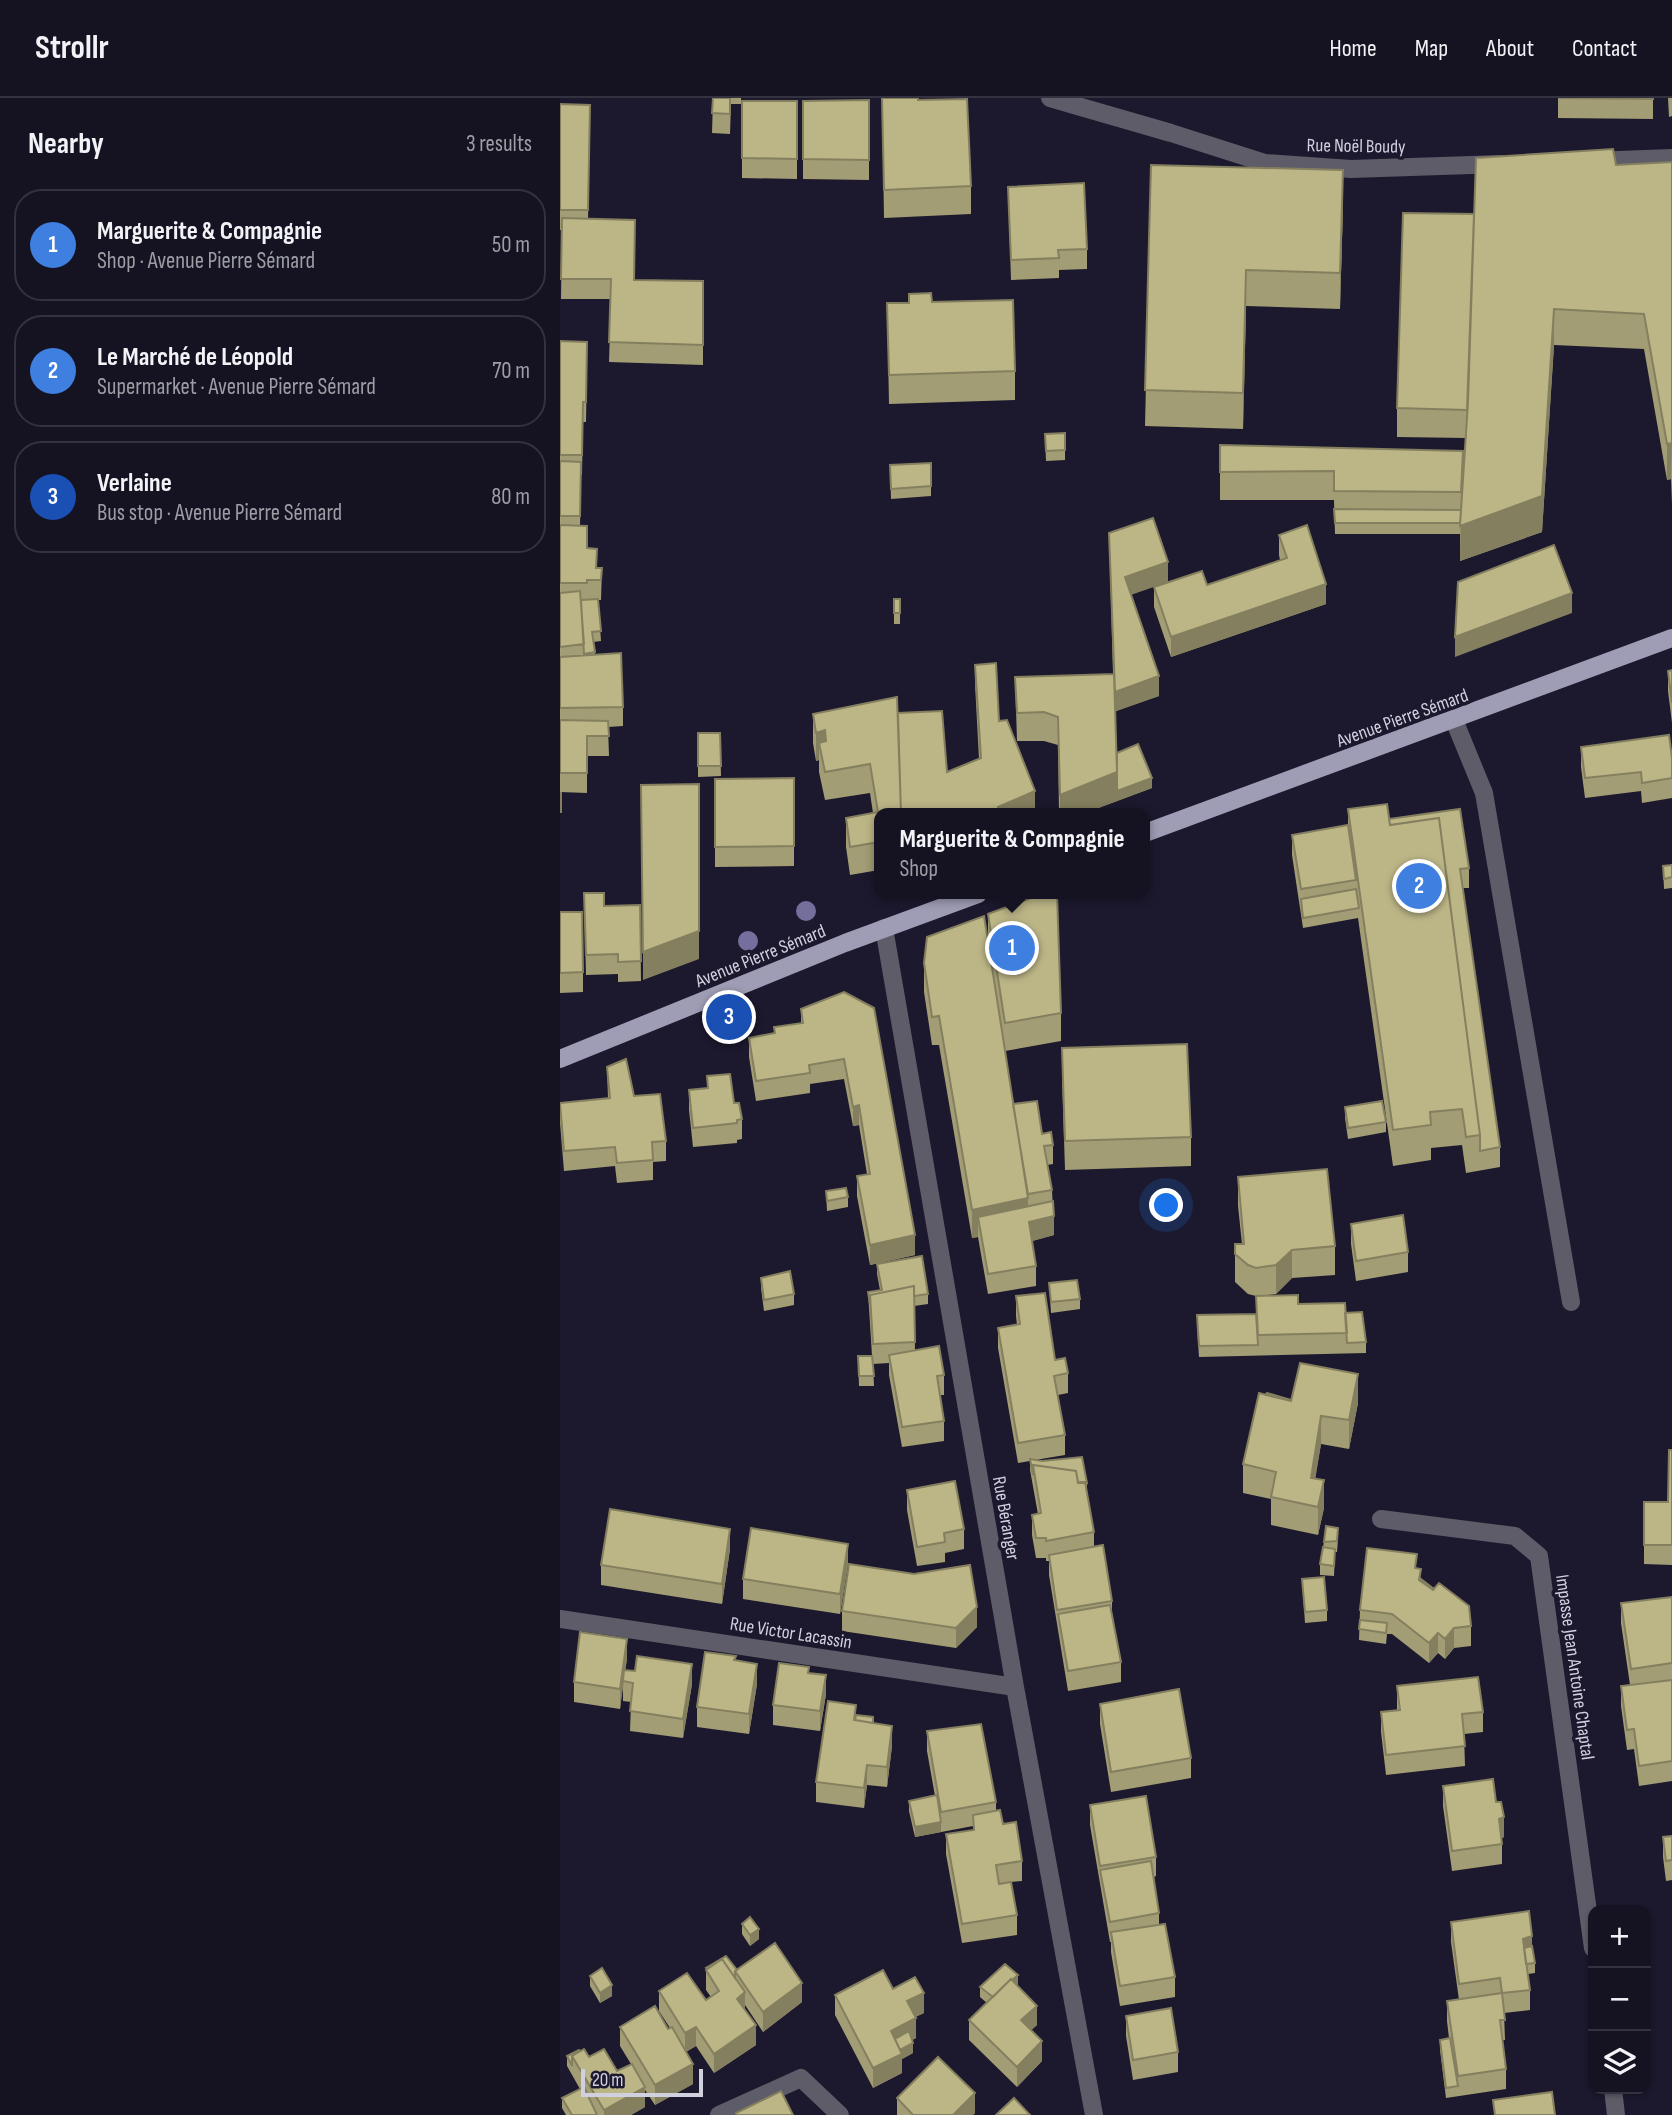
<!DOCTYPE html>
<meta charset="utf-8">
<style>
:root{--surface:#151322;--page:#22202f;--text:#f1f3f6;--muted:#9d9ea5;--line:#343240;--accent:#caba39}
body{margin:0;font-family:"Sofia Sans Condensed",sans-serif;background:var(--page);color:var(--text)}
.controls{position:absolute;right:21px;bottom:21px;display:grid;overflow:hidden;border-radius:14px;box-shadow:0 2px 5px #0004}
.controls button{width:63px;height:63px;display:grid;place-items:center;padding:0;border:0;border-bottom:2px solid var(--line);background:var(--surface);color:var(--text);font:35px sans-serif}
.scale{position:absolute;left:21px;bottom:18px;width:122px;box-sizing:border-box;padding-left:7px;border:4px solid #d1d0df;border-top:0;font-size:19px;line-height:24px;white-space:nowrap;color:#d1d0df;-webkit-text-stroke:5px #1c192e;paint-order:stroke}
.you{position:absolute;left:607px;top:1108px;width:24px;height:24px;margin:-18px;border:5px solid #fff;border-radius:50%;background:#1a73e8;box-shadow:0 0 0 10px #1a73e833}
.badge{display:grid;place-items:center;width:46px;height:46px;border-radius:50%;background:var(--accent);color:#fff;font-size:23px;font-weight:700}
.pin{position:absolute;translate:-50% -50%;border:4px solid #fff;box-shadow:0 2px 7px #0006}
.popup{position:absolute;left:314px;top:710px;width:276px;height:91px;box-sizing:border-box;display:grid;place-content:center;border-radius:14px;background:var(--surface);filter:drop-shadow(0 2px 5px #0005);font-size:23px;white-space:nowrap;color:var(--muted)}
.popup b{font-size:26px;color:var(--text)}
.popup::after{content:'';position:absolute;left:50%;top:100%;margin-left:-14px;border:14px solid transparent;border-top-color:var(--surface)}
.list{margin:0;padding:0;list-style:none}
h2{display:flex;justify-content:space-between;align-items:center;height:91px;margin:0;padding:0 28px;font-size:30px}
h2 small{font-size:23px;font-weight:400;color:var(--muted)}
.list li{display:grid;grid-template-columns:46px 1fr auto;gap:21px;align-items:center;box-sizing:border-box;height:112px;margin:0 14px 14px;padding:0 14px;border:2px solid var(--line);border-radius:28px}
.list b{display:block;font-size:26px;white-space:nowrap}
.list p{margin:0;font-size:23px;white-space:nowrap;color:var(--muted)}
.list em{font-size:23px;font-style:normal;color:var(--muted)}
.icon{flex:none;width:38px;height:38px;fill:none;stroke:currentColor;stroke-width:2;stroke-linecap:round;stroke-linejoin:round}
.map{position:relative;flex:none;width:1112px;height:2017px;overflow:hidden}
header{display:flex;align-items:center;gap:42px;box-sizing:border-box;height:98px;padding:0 35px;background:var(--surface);border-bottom:2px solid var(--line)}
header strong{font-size:33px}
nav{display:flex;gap:38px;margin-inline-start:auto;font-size:24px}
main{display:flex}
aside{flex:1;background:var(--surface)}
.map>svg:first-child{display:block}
</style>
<header>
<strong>Strollr</strong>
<nav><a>Home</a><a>Map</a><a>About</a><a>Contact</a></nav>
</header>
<main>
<aside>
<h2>Nearby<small>3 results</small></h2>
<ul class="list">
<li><span class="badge" style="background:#3f7fe0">1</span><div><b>Marguerite &amp; Compagnie</b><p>Shop · Avenue Pierre Sémard</p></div><em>50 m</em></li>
<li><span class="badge" style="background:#3f7fe0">2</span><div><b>Le Marché de Léopold</b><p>Supermarket · Avenue Pierre Sémard</p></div><em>70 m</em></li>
<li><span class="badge" style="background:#1a4fb4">3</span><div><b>Verlaine</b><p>Bus stop · Avenue Pierre Sémard</p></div><em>80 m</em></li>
</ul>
</aside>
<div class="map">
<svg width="1112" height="2017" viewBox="0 0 1112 2017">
<rect width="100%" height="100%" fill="#1c192e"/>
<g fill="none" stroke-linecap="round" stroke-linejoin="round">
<path stroke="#5d5c68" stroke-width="18" d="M894,622L924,695L1011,1204"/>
<path stroke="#5d5c68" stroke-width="18" d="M490,0L611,35L705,65L791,71L941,66
M1032,63L1112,60
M324,830L455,1589L534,2017
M821,1421L955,1438L979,1458L1033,1850
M0,1521L455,1589
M1053,1991L1056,2017
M159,2017L241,1980L280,2017"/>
<path stroke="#9f9db5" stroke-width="18" d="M585,735L1112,540
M0,961L285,845L418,796"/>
</g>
<g fill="#756f9d">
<circle cx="246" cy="813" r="10"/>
<circle cx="188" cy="843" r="10"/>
</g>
<path fill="#a29d74" d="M153,0H181V6H171L170,36L152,35Z
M322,0L358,2L411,88V116L324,120Z
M998,0H1093V21L998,20Z
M1108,0H1112V18L1109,19Z
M309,2V82L243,81V3Z
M182,3H237V81L182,80Z
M0,6L30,7L28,121L75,182L143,183V267L49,264L51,201H1L2,132H0Z
M1112,64V406L1111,381L1107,382L1084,251L994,247L982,434L900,463V436H775L774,402H660V347L903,381L906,340L837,339V310L914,116L1056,67Z
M591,67L783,107L780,211L686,208L683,331L585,328Z
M448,89L527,151V171L499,172V180L451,182Z
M372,204L455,273V302L329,306L327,205Z
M0,243L27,264L26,324H23L22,377H21L20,428L27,450L37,470H42L41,502H38L41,543L33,544L35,557L63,609V628L48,629L49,658H27V695L0,694Z
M505,335V362L486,363L485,336Z
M371,365V398L331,401L330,367Z
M549,435L571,497L599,598L555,613L557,655L592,690L525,715H499L498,647L484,643H457L455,579L553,576Z
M719,437L766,506L611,559L594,509V489L647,487L720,462L719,457Z
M334,501H340V526H334Z
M415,567L439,623L475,713L319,715V772L290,777L286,749V720L313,715L310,695L265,702L259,674V662L256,663L253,645V616L338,615L387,674L419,661L415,586Z
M1112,572V625L1108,593V573Z
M138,635H160L161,678L138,679Z
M1021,649L1112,660V700L1082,705L1081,693L1025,700L1021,669Z
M234,680V768L155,769V681Z
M788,711L829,721L909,770V790H903L940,1049V1069L906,1075L902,1047L871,1050V1062L833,1068L798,820L743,830L732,757V737L788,727Z
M1112,767V790L1104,791L1103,768Z
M24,795L44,808L80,807L81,883L58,884V876L26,877Z
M0,814L23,874V894L0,895Z
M428,816L501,915V943L445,953L428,844Z
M364,865L453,1006L493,1047V1066L487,1067L492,1092L494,1137L472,1143L476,1168V1188L428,1196L418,1139L412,1140L379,947H372L364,894Z
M284,894L355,1157L310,1167L297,1098V1078L307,1076L299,1027L293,1028L284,981L250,986V995L196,1003L189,959V940L214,936V929L241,925V911Z
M502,950L631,1039V1068L505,1072L502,978Z
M47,969L74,998L106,1043V1063L93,1064V1082L57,1085L55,1068L4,1073L0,1025V1005L48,1001Z
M129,992L174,1005L182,1021V1041L177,1042V1045L133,1049L129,1012Z
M785,1009L826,1024V1034L788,1041L785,1020Z
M678,1079L775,1148V1177L732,1180L716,1196L698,1198L785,1215L806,1244V1255L639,1259L637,1228L696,1216V1198L688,1196L675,1184V1146H682L678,1108Z
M266,1093L288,1099V1109L267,1113Z
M791,1126L848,1154V1174L796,1183L791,1146Z
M317,1166L368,1196V1206L354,1208L355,1252L384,1277V1297H380L384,1323V1343L342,1349L329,1277V1265L313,1266L314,1288H299L298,1258H312L308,1194L320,1192L317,1176Z
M201,1180L234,1196V1207L204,1213L201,1190Z
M489,1185L520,1201V1211L491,1215Z
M456,1198L495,1262L508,1275V1295L498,1297L505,1337V1357L475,1362L527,1385V1393L534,1434V1449L552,1503V1515L561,1564V1584L508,1593L489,1477V1463H486V1460H476L472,1437V1417L478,1416L470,1372V1363L458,1365L438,1250V1230L457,1227L456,1218Z
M731,1302L798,1305L789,1351L761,1346L755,1380L764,1410L758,1437L711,1427V1401L683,1395V1366Z
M1112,1352V1467L1084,1466V1404H1108Z
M347,1392L404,1431V1451L385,1455V1464L357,1468L347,1412Z
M778,1441L777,1454H775L774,1478L760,1477V1466L764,1444Z
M170,1451L162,1506L41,1487V1467Z
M288,1466L280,1516L183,1501V1481Z
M857,1470L861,1481L911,1528V1548L894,1550L885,1561L878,1555L869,1565L832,1536H827L826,1546L799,1542L800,1512Z
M742,1481L767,1512V1523L745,1525Z
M1112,1499V1683L1079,1688L1074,1651L1067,1652L1061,1608V1588L1070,1587L1061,1525V1505Z
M282,1513L417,1529L396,1550L282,1533Z
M67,1561L65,1572L132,1586L123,1640L70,1633L71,1604L63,1603V1586L60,1611L14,1604V1584Z
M176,1563L197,1586L189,1636L137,1629V1609Z
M249,1575L266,1596L260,1633L213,1627V1607Z
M837,1588L923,1614V1634L904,1636L905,1668L826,1677L821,1634V1614L837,1612Z
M540,1606L631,1660V1680L551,1694L540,1626Z
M296,1617L313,1625L332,1648L327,1689L307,1687L304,1710L256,1704V1684Z
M367,1633L436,1704V1712L462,1763V1783L451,1784L457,1817V1837L402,1845L386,1756V1736L413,1732V1728L355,1739L349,1713V1703L375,1698L367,1653Z
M883,1688L936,1704L944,1739L942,1740V1766L892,1773L883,1708Z
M530,1707L596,1759V1778L594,1779L599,1815V1826L615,1879V1899L560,1908L551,1854V1844H550L530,1727Z
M1112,1738V1782L1106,1783L1103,1759V1739Z
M891,1824L972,1848L975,1865V1875L968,1876L970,1892V1912L944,1915L945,1942H942L946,1971V1991L886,2000L880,1952V1942L889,1940L887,1923V1903L899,1902L891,1844Z
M182,1826L199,1841L190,1848L182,1836Z
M146,1870L177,1872L242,1904L203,1934L185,1907V1912L196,1947L154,1975L136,1948L126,1954L133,1986L95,2007L85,1992V2009L71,2017H6L2,2010V2000L20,1991L7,1968V1958L20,1953L57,1973L71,1966L60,1948V1929L110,1930L99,1913V1893L146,1902L151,1899L146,1892Z
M30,1878L52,1898L40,1905L30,1888Z
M457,1888L477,1927L471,1932L482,1963L457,1989L409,1942V1922L427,1905L420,1899V1889Z
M333,1891L364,1915L355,1919L356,1940L352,1942L353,1955L342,1961V1975L313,1990L275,1917V1897Z
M566,1918L618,1954V1974L573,1982L566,1938Z
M337,2000L415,2015L413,2017H337Z"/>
<path fill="#847f5e" d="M783,72V107L780,211V175Z
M686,172V208L683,331V295Z
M994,211V247L982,434L900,463L901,394L903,353V381Z
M1112,345L1111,381L1107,382V346Z
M608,464V484L565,499V479Z
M766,486V506L611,559V539Z
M1012,495V515L895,559V539Z
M599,578V598L554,614V594Z
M265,632V661L259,645V662L256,663V635Z
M557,674V703L525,715H500V697Z
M592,680V690L557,703V693Z
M475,693V713L470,715H438V709Z
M139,833V861L83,882V854Z
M299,1007V1027L293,1028V1009Z
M468,1100V1128L418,1119V1139L412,1140V1112Z
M494,1118V1137L469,1144V1124Z
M355,1137V1157L310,1167V1147Z
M732,1152V1180L716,1196V1167Z
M798,1276V1305L789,1351V1322Z
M761,1318V1346L751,1408V1380Z
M764,1382V1410L758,1437V1409Z
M170,1431V1451L162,1506V1486Z
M288,1446V1466L280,1516V1496Z
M417,1509V1529L396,1550V1530Z
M894,1530V1550L885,1561V1541Z
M878,1535V1555L869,1565V1545Z
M67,1541V1561L60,1611V1591Z
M132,1566V1586L123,1640V1621Z
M197,1566V1586L189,1636V1616Z
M266,1577V1596L260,1633V1613Z
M332,1628V1648L327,1689V1669Z
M307,1667V1687L304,1710V1690Z
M944,1719V1739L939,1741V1721Z
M381,1724V1734L355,1739V1729Z
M199,1831V1841L190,1848V1837Z
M972,1838V1858L964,1861L963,1841Z
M458,1877V1887L434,1900Z
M242,1885V1904L203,1934V1914Z
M52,1887V1898L40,1905V1895Z
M185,1894V1914L177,1901Z
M364,1895V1915L347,1923V1903Z
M477,1908V1927L461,1942V1922Z
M356,1920V1940L335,1951L331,1933Z
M196,1927V1947L154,1975V1956Z
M136,1929V1948L125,1954V1935Z
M482,1943V1963L457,1989V1969Z
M353,1945V1955L342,1961V1975L313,1990V1970L337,1954Z
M133,1966V1986L95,2007V1987Z
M85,1989V2009L71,2017H44V2012Z
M415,1995V2015L413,2017H393Z"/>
<path fill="#bcb687" stroke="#847f5e" stroke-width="2" d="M153,0H170V16L152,15Z
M322,0H358V2L407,1L411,88L324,92Z
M998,0H1093V1Z
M309,2V62L243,61V3Z
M182,3H237V61L182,60Z
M0,6L30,7L28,112H0Z
M1053,51L1056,67L1112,64V345L1107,346L1084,216L994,211L982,398L900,428L908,304L916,60Z
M591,67L783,72L780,175L686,172L683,295L585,292Z
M524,85L527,151L498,152L499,160L451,162L448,89Z
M843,115L914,116L907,312L837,310Z
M2,120L75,122L74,182L143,183V247L49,244L51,181H1Z
M371,195L372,204L453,202L455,273L329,277L327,205H349V196Z
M0,243L27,244L26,304H23L22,357H0Z
M505,335V352L486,353L485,336Z
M660,347L903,353L901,394L774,393V373L660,374Z
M0,363L21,364L20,418H0Z
M371,365V388L331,391L330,367Z
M774,411L901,412L900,425H775Z
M593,420L608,464L565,479L599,578L555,594L549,435Z
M0,427L27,428V450L37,451L36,470H42L41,482H27V485H0Z
M747,427L766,486L611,539L594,489L642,473L647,487L727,460L719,437Z
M994,447L1012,495L895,539L898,484Z
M20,493L24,546L0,549V495Z
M38,501L41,533L32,534L35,554L24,556L21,502Z
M334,501H340V515H334Z
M61,555L63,609L0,610V559Z
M436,565L439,623L447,622L475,693L438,709L441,715H341L338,615L382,613L387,674L421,660L415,567Z
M1112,572V605L1108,573Z
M554,576L557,674L500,697L498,619L484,614L457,615L455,579Z
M337,599L341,715H319V744L290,749L286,720L318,714L310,666L265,674L259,645L266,643L265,632L256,635L253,616Z
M0,622L48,623L49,638H27V675H0Z
M138,635H160L161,668H138Z
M1109,637L1112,660V680L1082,685L1081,674L1025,680L1021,649Z
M578,646L592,680L557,693V655Z
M234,680V748L155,749V681Z
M139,686V833L83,854L81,687Z
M0,695H1V714H0Z
M827,706L830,727L879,720L920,1037L906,1039L902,1011L870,1014L871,1027L833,1032L788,711Z
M900,711L909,770L900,771L940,1049L920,1053V1037L879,720L830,727L829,721Z
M788,727L796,782L741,791L732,737Z
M1112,767V779L1104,781L1103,768Z
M796,791L799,810L743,820L741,801Z
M24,795H44V808L80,807L81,863L58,864V856L26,857Z
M482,796H497L501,915L445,925L428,816Z
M0,814H22L23,874L0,875Z
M424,818L468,1100L412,1112L379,918L372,919L364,865L367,839Z
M284,894L314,910L355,1137L310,1147L297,1078L310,1076L299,1007L293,1009L284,961L249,967L250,975L196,983L189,940L215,935L214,929L243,925L241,911Z
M627,946L631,1039L505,1043L502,950Z
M66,961L74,998L100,996L106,1043L92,1044L93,1062L57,1065L55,1049L4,1053L0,1005L50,1000L47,969Z
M170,976L174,1005H179L182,1021L177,1022V1025L133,1030L129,992L148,990L147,978Z
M477,1003L482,1036L491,1034L493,1047L484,1048L492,1092L468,1096L453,1006Z
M822,1003L826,1024L788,1030L785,1009Z
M767,1071L775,1148L732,1152L716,1167L696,1170L688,1167L675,1156V1146H684L678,1079Z
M286,1090L288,1099L267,1103L266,1093Z
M493,1103L494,1118L469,1124L476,1168L428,1176L418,1119Z
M843,1117L848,1154L796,1163L791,1126Z
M362,1158L368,1196L354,1198V1188L310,1197V1206L308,1194L322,1192L317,1166Z
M230,1173L234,1196L204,1202L201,1180Z
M517,1182L520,1201L491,1204L489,1185Z
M354,1188L355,1244L313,1246L310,1197Z
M485,1195L495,1262L505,1260L508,1275L494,1278L505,1337L458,1345L438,1230L460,1226L456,1198Z
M738,1197V1206L785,1205L787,1235L698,1237L696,1198Z
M802,1214L806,1244L787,1245L785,1215Z
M696,1216L698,1247L639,1248L637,1217Z
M379,1248L384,1277L377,1278L384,1323L342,1329L329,1257Z
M298,1258H312L314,1278H299Z
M740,1265L798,1276L789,1322L761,1318L751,1380L764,1382L758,1409L711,1399L716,1374L683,1366L699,1295L731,1303Z
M707,1295L731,1302V1303L706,1297Z
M1109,1352H1112V1447H1084V1404H1108Z
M522,1359L527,1385L518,1384L516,1373L473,1367V1377L470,1361L482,1363Z
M473,1367L516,1373L518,1385L525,1384L534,1434L486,1443V1440H476L472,1417L481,1415Z
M395,1383L404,1431L384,1435L385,1444L357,1449L347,1392Z
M50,1411L170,1431L162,1486L41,1467Z
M766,1428L778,1430L777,1443L764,1444Z
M191,1430L288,1446L280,1496L183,1481Z
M543,1447L552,1503L497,1512L489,1457Z
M763,1449L775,1451L774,1468L760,1466Z
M807,1450L857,1456L855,1470L861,1471L859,1482L873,1492L879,1485L909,1508L911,1528L894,1530L885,1541L878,1535L869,1545L832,1516L800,1512Z
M289,1466L354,1476L410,1467L417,1509L396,1530L282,1513Z
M764,1479L767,1512L745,1514L742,1481Z
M861,1481L874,1491L873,1492L861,1483Z
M1112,1499V1565L1071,1571L1061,1505Z
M550,1507L561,1564L508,1573L498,1516Z
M800,1522L827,1525L826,1535L799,1531Z
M20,1534L67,1541L60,1591L14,1584Z
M145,1554L176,1558L174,1562L197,1566L189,1616L137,1609Z
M77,1558L132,1566L123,1621L70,1613L73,1585L63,1583L64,1572L75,1573Z
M219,1565L249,1569L248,1575L266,1577L260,1613L213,1607Z
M918,1579L923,1614L902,1616L905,1648L826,1657L821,1614L840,1612L837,1588Z
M1112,1582V1663L1079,1668L1074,1631L1067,1632L1061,1588Z
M619,1591L631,1660L551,1674L540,1606Z
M268,1603L296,1607L294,1622L332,1628L327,1669L307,1667L304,1690L256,1684Z
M296,1617L313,1619V1625L295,1622Z
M421,1626L436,1704L381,1714L367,1633Z
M933,1681L936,1704H941L944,1719L939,1721L942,1746L892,1753L883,1688Z
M377,1697L381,1724L355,1729L349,1703Z
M586,1698L596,1759L540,1768L530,1707Z
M440,1712L443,1726L456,1724L462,1763L436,1767L439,1786L451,1784L457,1817L402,1826L386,1736L414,1732L413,1717Z
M1112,1738V1762L1106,1763L1103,1739Z
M591,1763L599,1815L550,1824L540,1772Z
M969,1813L972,1838L963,1841L970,1892L942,1895L940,1880L899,1886L891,1824Z
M190,1819L199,1831L190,1837L182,1826Z
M605,1826L615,1879L560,1888L551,1834Z
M215,1845L242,1885L203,1914L175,1873Z
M972,1848L975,1865L966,1866L964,1850Z
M166,1858L177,1872L175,1873V1880L162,1861L147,1871L146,1870Z
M162,1861L185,1894L177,1901L196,1927L154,1956L136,1929L125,1935L99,1893L127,1875L146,1902L159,1893L146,1872Z
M445,1866L458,1877L452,1882L451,1881L433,1899L420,1889Z
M42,1870L52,1887L40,1895L30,1878Z
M323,1872L333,1891L355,1879L364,1895L347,1903L356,1920L331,1933L342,1956L313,1970L275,1897Z
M451,1881L477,1908L461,1922L482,1943L457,1969L409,1922Z
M942,1895L945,1922H940L946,1971L898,1978L887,1903Z
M95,1908L108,1931L112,1929L133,1966L95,1987L60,1929Z
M611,1910L618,1954L573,1962L566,1918Z
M349,1933L353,1945L340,1952L335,1941Z
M890,1940L898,1988L886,1990L880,1942Z
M24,1951L29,1959L44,1951L57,1973L72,1966L85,1989L44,2012L12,1958Z
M19,1952L20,1953L12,1958V1968L7,1958Z
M378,1959L415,1995L393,2017H353L337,2000Z
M24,1989L37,2017H12L2,2000Z
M221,1993L233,2017H177L176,2015Z
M992,1994L995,2017H935L933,2002Z
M454,2000L470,2017H436Z"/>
<g text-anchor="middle" stroke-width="7" stroke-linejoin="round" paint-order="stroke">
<g font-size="19" fill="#d1d0df" stroke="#1c192e">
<text transform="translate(796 47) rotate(1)" y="7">Rue Noël Boudy</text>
<text transform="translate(842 619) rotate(-20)" y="7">Avenue Pierre Sémard</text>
<text transform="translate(200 857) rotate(-22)" y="7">Avenue Pierre Sémard</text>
<text transform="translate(447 1420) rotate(80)" y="7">Rue Béranger</text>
<text transform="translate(231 1534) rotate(9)" y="7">Rue Victor Lacassin</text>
<text transform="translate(1016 1569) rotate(82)" y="7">Impasse Jean Antoine Chaptal</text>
</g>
</g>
</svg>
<div class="controls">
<button>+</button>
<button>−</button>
<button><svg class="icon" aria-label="layers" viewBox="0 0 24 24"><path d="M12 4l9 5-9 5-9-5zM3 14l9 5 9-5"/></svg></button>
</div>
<div class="scale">20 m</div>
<div class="you"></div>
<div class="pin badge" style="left:452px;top:850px;background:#3f7fe0">1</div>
<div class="popup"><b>Marguerite &amp; Compagnie</b>Shop</div>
<div class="pin badge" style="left:859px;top:788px;background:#3f7fe0">2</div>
<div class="pin badge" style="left:169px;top:919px;background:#1a4fb4">3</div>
</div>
</main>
